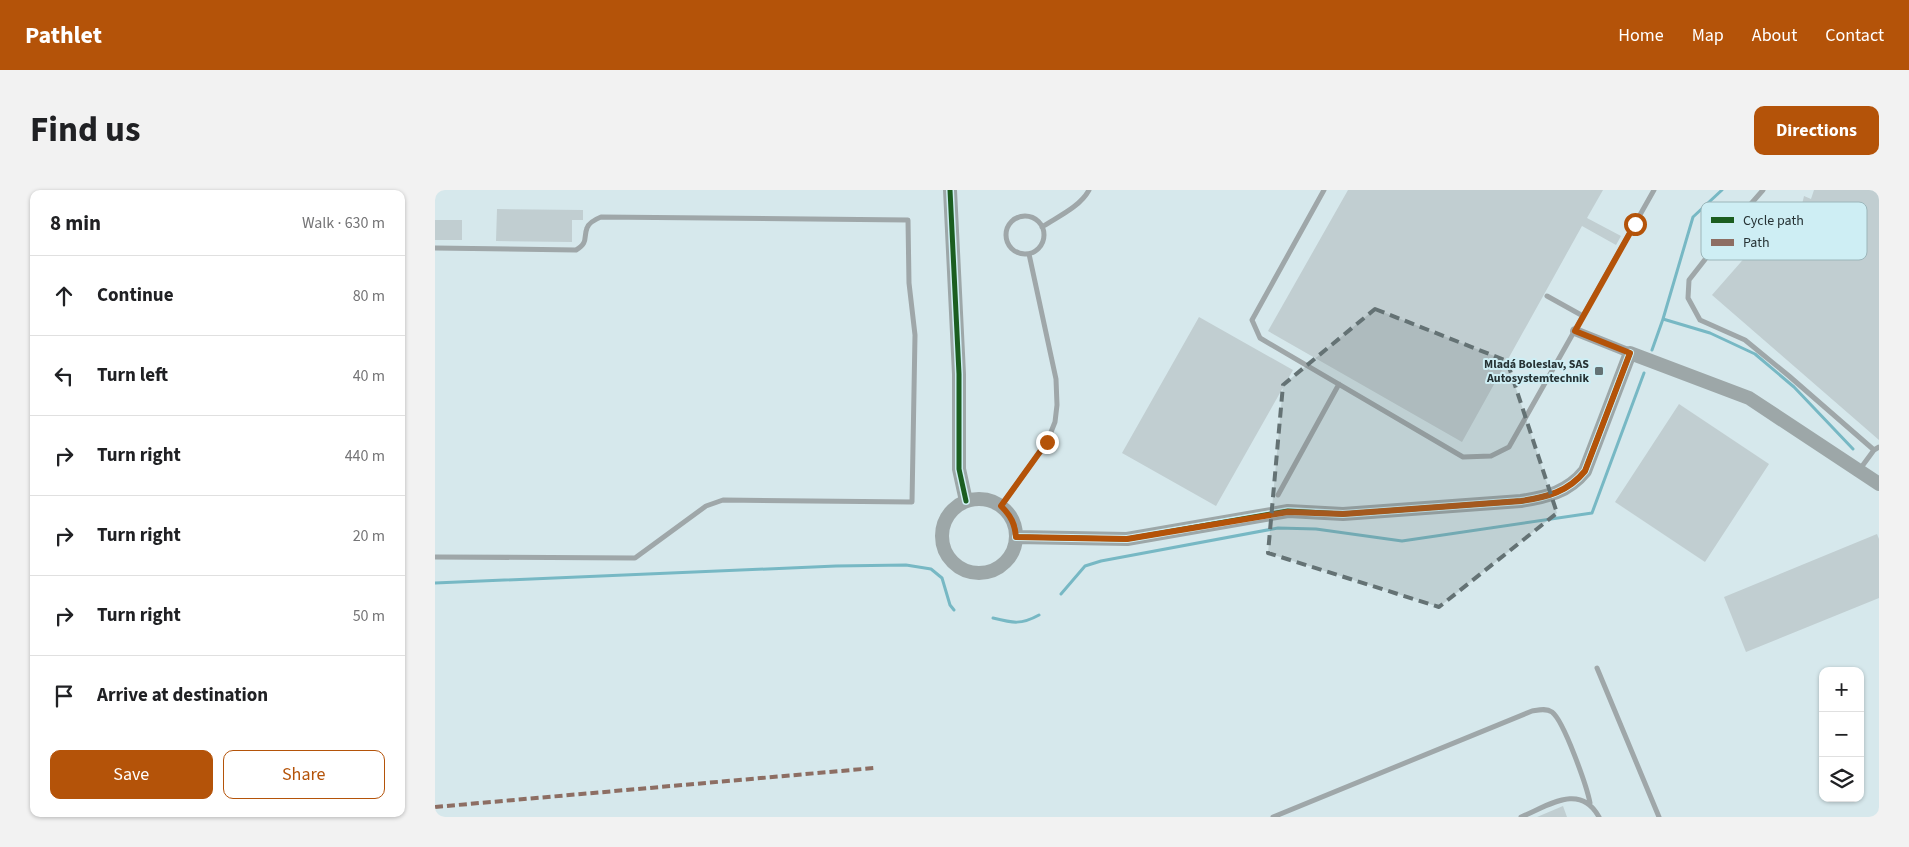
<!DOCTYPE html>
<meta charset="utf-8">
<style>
:root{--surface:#fff;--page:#f2f2f2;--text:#202124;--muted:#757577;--line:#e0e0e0;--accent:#b45309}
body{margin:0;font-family:"Source Sans 3",sans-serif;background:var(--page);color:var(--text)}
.controls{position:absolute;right:15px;bottom:15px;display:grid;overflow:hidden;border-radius:10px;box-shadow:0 1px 4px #0004}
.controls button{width:45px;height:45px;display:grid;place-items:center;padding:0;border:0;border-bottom:1px solid var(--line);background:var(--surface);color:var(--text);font:25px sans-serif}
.stop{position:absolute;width:15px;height:15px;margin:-11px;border:4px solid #b45309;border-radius:50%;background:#fff}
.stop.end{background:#b45309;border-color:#fff;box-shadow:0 1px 5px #0008}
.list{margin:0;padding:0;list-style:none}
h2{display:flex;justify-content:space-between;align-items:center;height:65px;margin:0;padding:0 20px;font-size:21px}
h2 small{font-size:16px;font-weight:400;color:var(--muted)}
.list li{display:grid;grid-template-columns:32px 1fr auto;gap:15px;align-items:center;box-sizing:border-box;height:80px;padding:0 20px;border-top:1px solid var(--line)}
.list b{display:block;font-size:19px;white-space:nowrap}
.list em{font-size:16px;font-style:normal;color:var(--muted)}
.actions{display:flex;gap:10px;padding:15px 20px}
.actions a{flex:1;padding:11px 0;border:1px solid var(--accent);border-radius:10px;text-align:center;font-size:18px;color:var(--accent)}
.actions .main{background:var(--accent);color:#fff}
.icon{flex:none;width:28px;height:28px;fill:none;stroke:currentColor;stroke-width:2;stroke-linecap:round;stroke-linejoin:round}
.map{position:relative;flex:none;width:1444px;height:627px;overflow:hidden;border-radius:10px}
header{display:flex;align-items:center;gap:30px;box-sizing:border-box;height:70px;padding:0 25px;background:var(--accent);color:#fff}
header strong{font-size:24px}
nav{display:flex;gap:28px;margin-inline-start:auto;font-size:18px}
.intro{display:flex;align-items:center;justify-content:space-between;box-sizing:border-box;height:120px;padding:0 30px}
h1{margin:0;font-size:35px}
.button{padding:12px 22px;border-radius:10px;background:var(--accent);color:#fff;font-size:18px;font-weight:700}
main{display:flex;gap:30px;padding:0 30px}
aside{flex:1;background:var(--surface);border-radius:10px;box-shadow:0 1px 4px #0004}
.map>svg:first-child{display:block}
</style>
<header>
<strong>Pathlet</strong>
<nav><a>Home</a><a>Map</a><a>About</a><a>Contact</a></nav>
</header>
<div class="intro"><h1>Find us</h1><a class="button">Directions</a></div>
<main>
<aside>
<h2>8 min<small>Walk · 630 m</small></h2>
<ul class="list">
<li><svg class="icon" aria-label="ahead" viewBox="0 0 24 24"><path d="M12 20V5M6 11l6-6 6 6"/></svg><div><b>Continue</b></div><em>80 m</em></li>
<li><svg class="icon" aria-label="left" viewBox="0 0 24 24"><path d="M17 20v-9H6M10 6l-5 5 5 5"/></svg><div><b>Turn left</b></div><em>40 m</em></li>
<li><svg class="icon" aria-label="right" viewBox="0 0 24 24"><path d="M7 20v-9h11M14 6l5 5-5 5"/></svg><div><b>Turn right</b></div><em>440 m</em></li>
<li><svg class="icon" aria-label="right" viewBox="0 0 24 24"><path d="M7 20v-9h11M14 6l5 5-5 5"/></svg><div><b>Turn right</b></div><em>20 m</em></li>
<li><svg class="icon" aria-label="right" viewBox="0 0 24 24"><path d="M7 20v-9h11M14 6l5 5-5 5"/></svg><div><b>Turn right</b></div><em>50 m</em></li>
<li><svg class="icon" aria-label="arrive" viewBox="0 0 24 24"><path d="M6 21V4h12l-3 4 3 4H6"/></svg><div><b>Arrive at destination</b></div></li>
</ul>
<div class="actions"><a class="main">Save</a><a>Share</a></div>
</aside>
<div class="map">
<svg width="1444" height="627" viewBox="0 0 1444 627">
<rect width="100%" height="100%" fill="#d6e8ec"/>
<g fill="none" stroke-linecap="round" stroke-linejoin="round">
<path stroke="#77b8c4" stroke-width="3" d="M1228,129L1275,143L1320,164L1359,197L1418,259
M1217,160L1228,129L1258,27L1287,0
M0,393L401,376L471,375L496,379L507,388L515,415L519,420
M626,404L650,376L666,371L843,338L881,339L967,351L1157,323L1209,183
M558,428C578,433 586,435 604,425"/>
</g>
<path fill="#c1ced1" d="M913,0H1168L1152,28L1186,46L1181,55L1147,36L1027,252L833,141Z
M1379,0H1444V250L1277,105L1341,32L1354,43L1366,29L1364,27L1369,6L1376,9Z
M62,19L148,20V30H137V52L61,51Z
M0,30H27V50H0Z
M764,127L858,180L781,316L687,263Z
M1244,214L1334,274L1270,372L1180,312Z
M1442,344L1444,349V408L1311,462L1289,407Z
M1128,616L1132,627H1102Z"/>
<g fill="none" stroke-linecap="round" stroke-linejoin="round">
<path stroke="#9fa7a9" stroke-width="5" d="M889,0L817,130L825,148L1028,267L1056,266L1074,257L1219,0
M1328,0L1293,40L1254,90L1253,108L1265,130L1310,150L1354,186L1439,260
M571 45a19 19 0 1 1 38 0a19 19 0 1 1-38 0Z
M607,37C622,27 645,17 654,0
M0,58L141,60C154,52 148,48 152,38C154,32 161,29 166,27L473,30L474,93L480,145L477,312L288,310L271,316L200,368L0,367
M1112,106L1148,126
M1425,279L1439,260L1444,257
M843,305L904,194
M566,316L612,252L620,232L622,215L621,189L594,64
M1162,478L1224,627
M838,627L1097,521C1104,520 1111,518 1117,522C1129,531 1152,597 1155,613
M1086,627C1113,616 1145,592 1164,627"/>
<path stroke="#9fa7a9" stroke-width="10" d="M1140,141L1195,163"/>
<path stroke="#9da7a8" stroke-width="14" d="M515,0L524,184V279L531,311
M507 346a37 37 0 1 1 74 0a37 37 0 1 1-74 0Z
M581,347L692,349L853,321L908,324L1086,311C1112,307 1133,302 1150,281L1195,163L1314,208L1444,294"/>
<path stroke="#8d6e63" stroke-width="4" stroke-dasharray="8 4" stroke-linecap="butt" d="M0,617L439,578"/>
<defs>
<path id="cycleway" d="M515,0L524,184V279L531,311
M581,347L692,349L853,321L908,324L1086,311C1112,307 1133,302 1150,281L1195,163"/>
</defs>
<use href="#cycleway" stroke="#ceeef4" stroke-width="8"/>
<use href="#cycleway" stroke="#1b5e20" stroke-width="5"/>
</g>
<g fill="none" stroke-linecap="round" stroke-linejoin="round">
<path stroke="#b45309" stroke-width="6" d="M612,252L566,316C576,326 580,334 581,347L692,349L853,322L908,324L1086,311C1112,307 1133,302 1150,281L1195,163L1140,141L1200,34"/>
</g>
<path fill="#647274" fill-opacity="0.2" stroke="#647274" stroke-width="4" stroke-dasharray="10 6" stroke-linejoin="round" d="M940,119L1072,171L1122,323L1004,417L833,363L848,195Z"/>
<rect fill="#647274" stroke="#ceeef4" stroke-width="2" x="1159" y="176" width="10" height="10" rx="2.5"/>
<g text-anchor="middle" stroke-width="4" stroke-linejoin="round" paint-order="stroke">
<g font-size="12" font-weight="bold" fill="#263234" stroke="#ceeef4" text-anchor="end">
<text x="1154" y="178">Mladá Boleslav, SAS<tspan x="1154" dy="14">Autosystemtechnik</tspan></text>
</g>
</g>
<rect x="1266" y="12" width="166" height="58" rx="8" fill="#ceeef4" stroke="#9cb6ba" stroke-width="1"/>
<rect x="1276" y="27" width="23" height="6" fill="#1b5e20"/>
<rect x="1276" y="49" width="23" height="7" fill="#8d6e63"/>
<g font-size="14" fill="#263234">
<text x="1308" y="35">Cycle path</text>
<text x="1308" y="57">Path</text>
</g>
</svg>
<div class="controls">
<button>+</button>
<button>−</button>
<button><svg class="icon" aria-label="layers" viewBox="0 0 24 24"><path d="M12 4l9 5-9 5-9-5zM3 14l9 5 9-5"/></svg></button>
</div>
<div class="stop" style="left:1200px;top:34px"></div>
<div class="stop end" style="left:612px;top:252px"></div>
</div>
</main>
